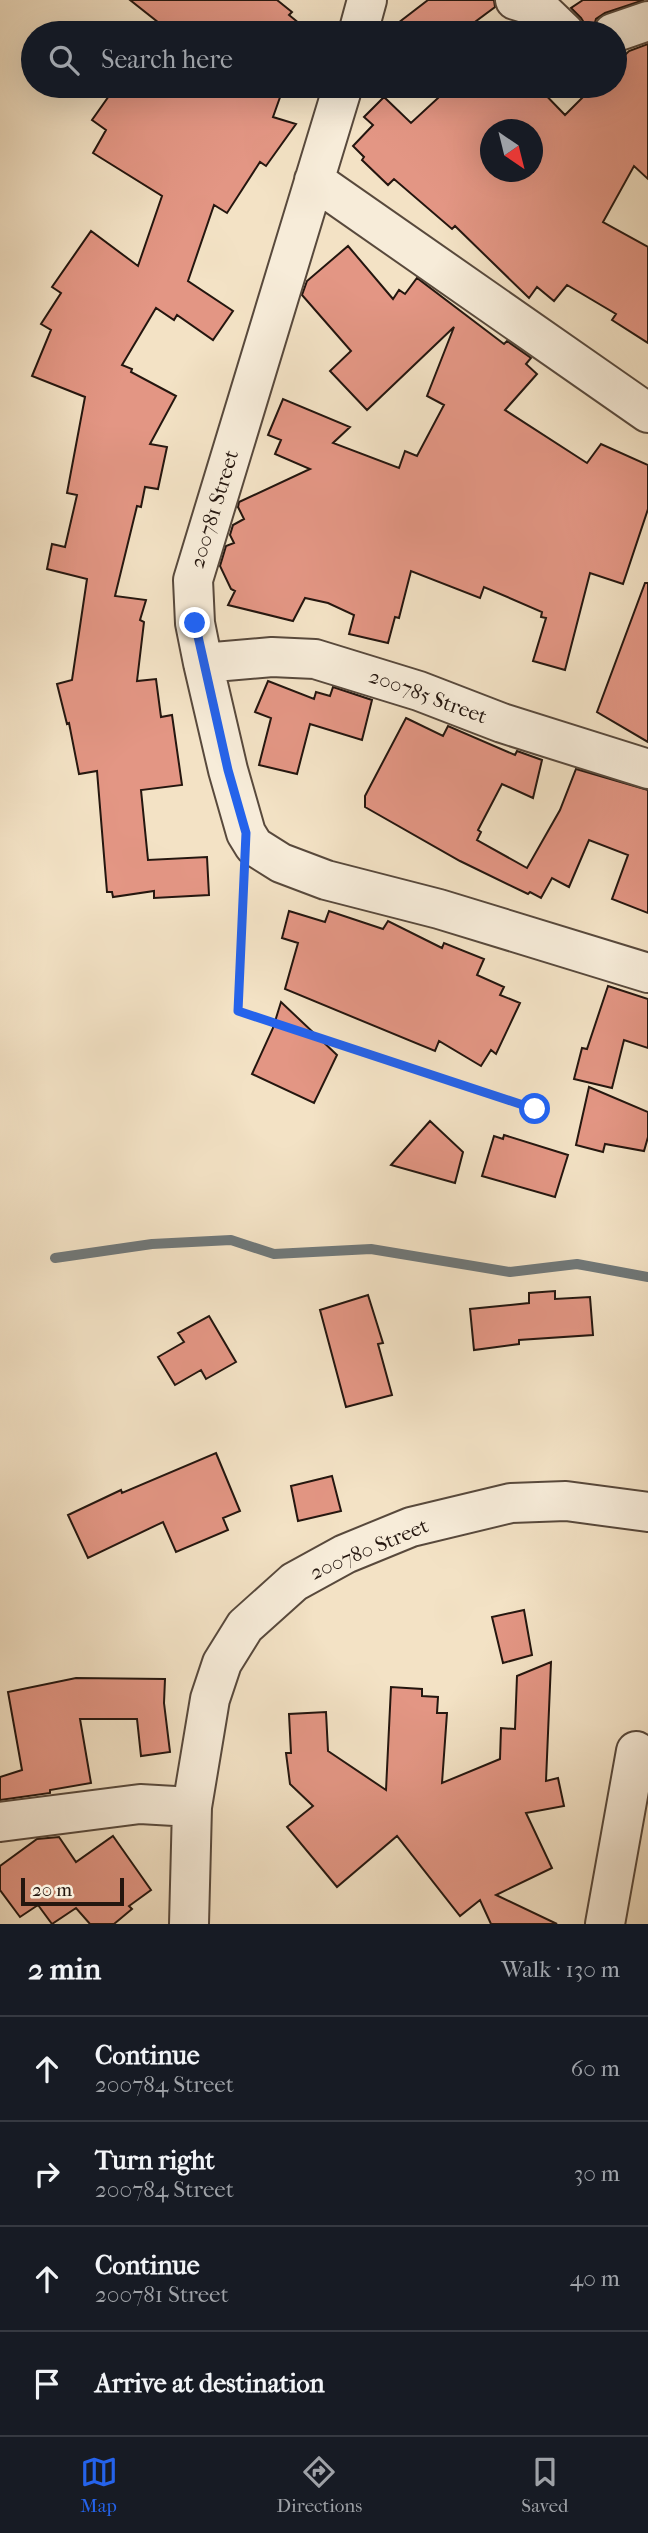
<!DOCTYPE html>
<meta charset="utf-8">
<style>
:root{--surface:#171b24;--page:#242831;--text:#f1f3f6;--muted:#9ea1a6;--line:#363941;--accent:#2563eb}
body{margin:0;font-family:"IM FELL French Canon",serif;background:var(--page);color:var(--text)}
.compass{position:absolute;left:480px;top:119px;width:63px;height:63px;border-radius:50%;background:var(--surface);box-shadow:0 7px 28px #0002;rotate:145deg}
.scale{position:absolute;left:21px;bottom:18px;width:103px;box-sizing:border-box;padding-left:7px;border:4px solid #24160f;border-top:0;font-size:19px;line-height:24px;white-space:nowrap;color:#24160f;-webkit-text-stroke:5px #f7ecd9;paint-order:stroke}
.stop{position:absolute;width:21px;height:21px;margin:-16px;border:5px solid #2563eb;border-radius:50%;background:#fff}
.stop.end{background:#2563eb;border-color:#fff;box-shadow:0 2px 7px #0008}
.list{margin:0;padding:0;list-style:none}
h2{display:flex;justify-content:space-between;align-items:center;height:91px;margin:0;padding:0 28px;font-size:30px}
h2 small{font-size:23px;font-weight:400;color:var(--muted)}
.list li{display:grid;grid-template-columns:46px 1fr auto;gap:21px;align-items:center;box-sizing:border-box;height:105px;padding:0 28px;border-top:2px solid var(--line)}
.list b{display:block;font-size:26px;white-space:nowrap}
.list p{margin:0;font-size:23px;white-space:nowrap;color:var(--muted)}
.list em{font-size:23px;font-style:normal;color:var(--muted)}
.icon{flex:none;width:38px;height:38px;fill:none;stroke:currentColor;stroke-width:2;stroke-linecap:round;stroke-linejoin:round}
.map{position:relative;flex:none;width:648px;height:1924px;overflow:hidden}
.search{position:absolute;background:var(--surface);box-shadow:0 7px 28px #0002;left:21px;right:21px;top:21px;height:77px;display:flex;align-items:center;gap:18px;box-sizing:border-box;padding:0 24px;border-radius:38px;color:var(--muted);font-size:26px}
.sheet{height:511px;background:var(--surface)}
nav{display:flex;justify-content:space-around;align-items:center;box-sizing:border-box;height:98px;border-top:2px solid var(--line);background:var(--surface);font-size:19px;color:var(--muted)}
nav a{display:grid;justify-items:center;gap:4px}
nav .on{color:var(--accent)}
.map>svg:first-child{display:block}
</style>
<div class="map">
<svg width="648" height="1924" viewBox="0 0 648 1924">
<rect width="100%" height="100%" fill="#f3e2c5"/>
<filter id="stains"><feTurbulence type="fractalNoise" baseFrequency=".00286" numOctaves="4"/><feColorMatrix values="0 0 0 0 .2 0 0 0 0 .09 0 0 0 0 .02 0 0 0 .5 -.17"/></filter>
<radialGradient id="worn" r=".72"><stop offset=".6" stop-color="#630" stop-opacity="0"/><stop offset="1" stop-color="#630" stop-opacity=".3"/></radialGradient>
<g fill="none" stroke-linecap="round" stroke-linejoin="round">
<path stroke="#707879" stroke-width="10" d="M55,1258L152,1244L231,1240L274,1254L371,1249L510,1272L577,1264L648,1277"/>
</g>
<path fill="#e39684" stroke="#24160f" stroke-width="2" fill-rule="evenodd" d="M130,0H277L292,12L289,15L311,33H152L159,23Z
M428,0H494L495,7L460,33H385Z
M583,0H644L605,13L596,19L592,33H586V26L581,18L571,8Z
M648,44V179L634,166L603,222L648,247V343L612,320L616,314L567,285L554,301L537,287L529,298L455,226L452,229L394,179L388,185L362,160L364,157L353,146L373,125L364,117L384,97L411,123L451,86H537L565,115L594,86H615V65L629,51ZM491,130H533V172H491Z
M116,86H284L273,117L296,124L266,166L260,162L227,213L214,205L188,281L233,311L213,340L177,315L174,320L156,308L122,365L132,369L131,372L176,396L150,444L167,447L158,489L145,487L141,507L137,506L115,596L146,600L140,620L144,622L137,681L156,679L161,717L172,715L182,785L141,790L148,860L207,857L209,895L154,898V891L113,897L112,892H107L97,771L79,774L69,723L67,724L57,684L72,680L87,579L47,569L52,544L65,547L77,495L67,493L85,397L32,376L51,330L41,324L61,293L52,287L91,231L138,266L162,196L93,153L106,130L92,120Z
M348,246L393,299L399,290L405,294L417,278L504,344L507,341L531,358L526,364L537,374L505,410L587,463L601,444L648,465V509L623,584L590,573L565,670L533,661L546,618L541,617L542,612L484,587L480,598L411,571L399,618L395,617L388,643L349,634L354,615L328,603L305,598L293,621L228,605L235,591L231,589L220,566L226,546L234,543L230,535L233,525L244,519L238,507L239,502L310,469L275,454L281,440L268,435L283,399L350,427L333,443L399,468L405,451L417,456L444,405L427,396L454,327L367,410L330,371L351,351L302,295L307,281Z
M645,583H648V742L597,712Z
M268,681L314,699L316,692L330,696L333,687L372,700L362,740L310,724L297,774L259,765L271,718L255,712Z
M406,718L443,736L448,726L515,755L517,751L542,760L533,798L502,784L478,830L481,832L477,840L527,868L560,810L576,769L648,790V913L612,899L628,855L589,840L569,887L552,878L541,898L530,892L528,894L460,861L365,807V796Z
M289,911L325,922L329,911L383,929L388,921L442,948L444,943L484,959L477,975L504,987L500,995L520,1003L496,1054L491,1050L481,1066L439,1041L435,1051L285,989L298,943L282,938Z
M608,986L648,999V1048L624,1040L612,1088L574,1079L582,1048L587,1049Z
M281,1002L337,1055L314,1103L252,1074L273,1028Z
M589,1087L648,1112V1137L644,1151L605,1144L603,1152L576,1145Z
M430,1121L463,1152L455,1183L391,1165Z
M504,1135L568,1155L555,1197L482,1176L494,1136L503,1139Z
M555,1291V1299L590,1297L593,1335L519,1340V1344L474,1350L470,1309L529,1303V1293Z
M368,1295L383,1343L378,1344L392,1395L346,1407L320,1310Z
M209,1316L236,1362L206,1379L201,1370L175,1385L158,1357L184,1342L178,1333Z
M216,1453L240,1511L223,1518L228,1530L176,1552L163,1522L88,1558L68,1515L121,1490L122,1493Z
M332,1476L341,1511L298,1521L291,1486Z
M524,1610L532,1655L503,1663L492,1617Z
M551,1662L546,1781L558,1778L564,1806L526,1813L552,1868L496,1895L557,1924H491L480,1900L460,1916L397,1836L337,1887L287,1827L313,1806L290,1784L286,1753H291L289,1714L326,1712L328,1751L386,1790L391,1687L422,1689V1696L438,1697L437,1713H447L442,1783L500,1759L501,1728L515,1729L517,1676Z
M76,1678L165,1679L164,1703L170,1752L141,1756L137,1719H80L91,1783L50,1790V1793L0,1800V1777L22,1770L8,1692Z
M113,1836L151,1890L129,1906L132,1909L114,1924H90L76,1908L52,1924L38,1905L20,1917L0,1890V1866L37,1839L59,1837L76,1862Z"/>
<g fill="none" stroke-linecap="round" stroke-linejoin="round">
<defs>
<path id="minor" d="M515,0L538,7L565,33
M358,33L367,0
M613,33L648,21
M343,86L193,580L195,623L203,663L228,770L246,833L254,846L281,863L326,880L439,909L648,973
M314,180L648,413
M203,663L272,657L315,659L419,691L502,723L648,769
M0,1822L140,1804L192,1807
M189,1924L192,1807L210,1699L222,1663L245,1626L294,1582L345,1554L411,1527L511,1503L566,1501L648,1512
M605,1924L636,1751"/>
</defs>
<use href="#minor" stroke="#58493c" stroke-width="42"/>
<path stroke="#24160f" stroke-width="4.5" stroke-dasharray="5 3.5" stroke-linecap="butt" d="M245,882L238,1011L535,1109"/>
<use href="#minor" stroke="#f7ecd9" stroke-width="38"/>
</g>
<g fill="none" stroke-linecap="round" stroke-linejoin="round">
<path stroke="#2563eb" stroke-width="9" d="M195,623L228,770L246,833L238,1011L535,1109"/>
</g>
<g text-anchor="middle" stroke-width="6" stroke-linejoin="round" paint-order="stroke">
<g font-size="21" fill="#24160f" stroke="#f7ecd9">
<text transform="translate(214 509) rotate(-73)" y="7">200781 Street</text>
<text transform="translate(428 696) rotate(20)" y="7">200785 Street</text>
<text transform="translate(369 1549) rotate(-23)" y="7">200780 Street</text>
</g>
</g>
<rect width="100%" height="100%" filter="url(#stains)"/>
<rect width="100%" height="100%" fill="url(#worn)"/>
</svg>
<svg class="compass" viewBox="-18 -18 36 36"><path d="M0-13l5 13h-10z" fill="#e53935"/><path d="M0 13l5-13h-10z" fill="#9ea1a6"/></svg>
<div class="scale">20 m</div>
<div class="stop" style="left:535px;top:1109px"></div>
<div class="stop end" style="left:195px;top:623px"></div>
<div class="search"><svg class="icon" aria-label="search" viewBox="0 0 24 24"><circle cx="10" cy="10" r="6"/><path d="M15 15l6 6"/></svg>Search here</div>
</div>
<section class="sheet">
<h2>2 min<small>Walk · 130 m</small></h2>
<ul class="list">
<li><svg class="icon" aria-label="ahead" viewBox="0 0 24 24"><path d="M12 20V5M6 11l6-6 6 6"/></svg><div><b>Continue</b><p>200784 Street</p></div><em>60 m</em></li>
<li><svg class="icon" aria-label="right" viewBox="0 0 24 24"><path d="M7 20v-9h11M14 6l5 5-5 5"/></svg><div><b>Turn right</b><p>200784 Street</p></div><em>30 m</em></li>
<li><svg class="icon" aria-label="ahead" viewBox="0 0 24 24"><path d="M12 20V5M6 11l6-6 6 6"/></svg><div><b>Continue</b><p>200781 Street</p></div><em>40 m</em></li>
<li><svg class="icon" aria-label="arrive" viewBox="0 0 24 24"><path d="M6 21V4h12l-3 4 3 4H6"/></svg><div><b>Arrive at destination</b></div></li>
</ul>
</section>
<nav>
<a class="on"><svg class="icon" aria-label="map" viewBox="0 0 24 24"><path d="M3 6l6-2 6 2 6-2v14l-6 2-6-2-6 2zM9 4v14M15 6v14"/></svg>Map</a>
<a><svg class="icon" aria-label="directions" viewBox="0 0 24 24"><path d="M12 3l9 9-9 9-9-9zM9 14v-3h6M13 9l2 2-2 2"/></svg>Directions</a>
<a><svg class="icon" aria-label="saved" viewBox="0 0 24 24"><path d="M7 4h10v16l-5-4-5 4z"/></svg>Saved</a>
</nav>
